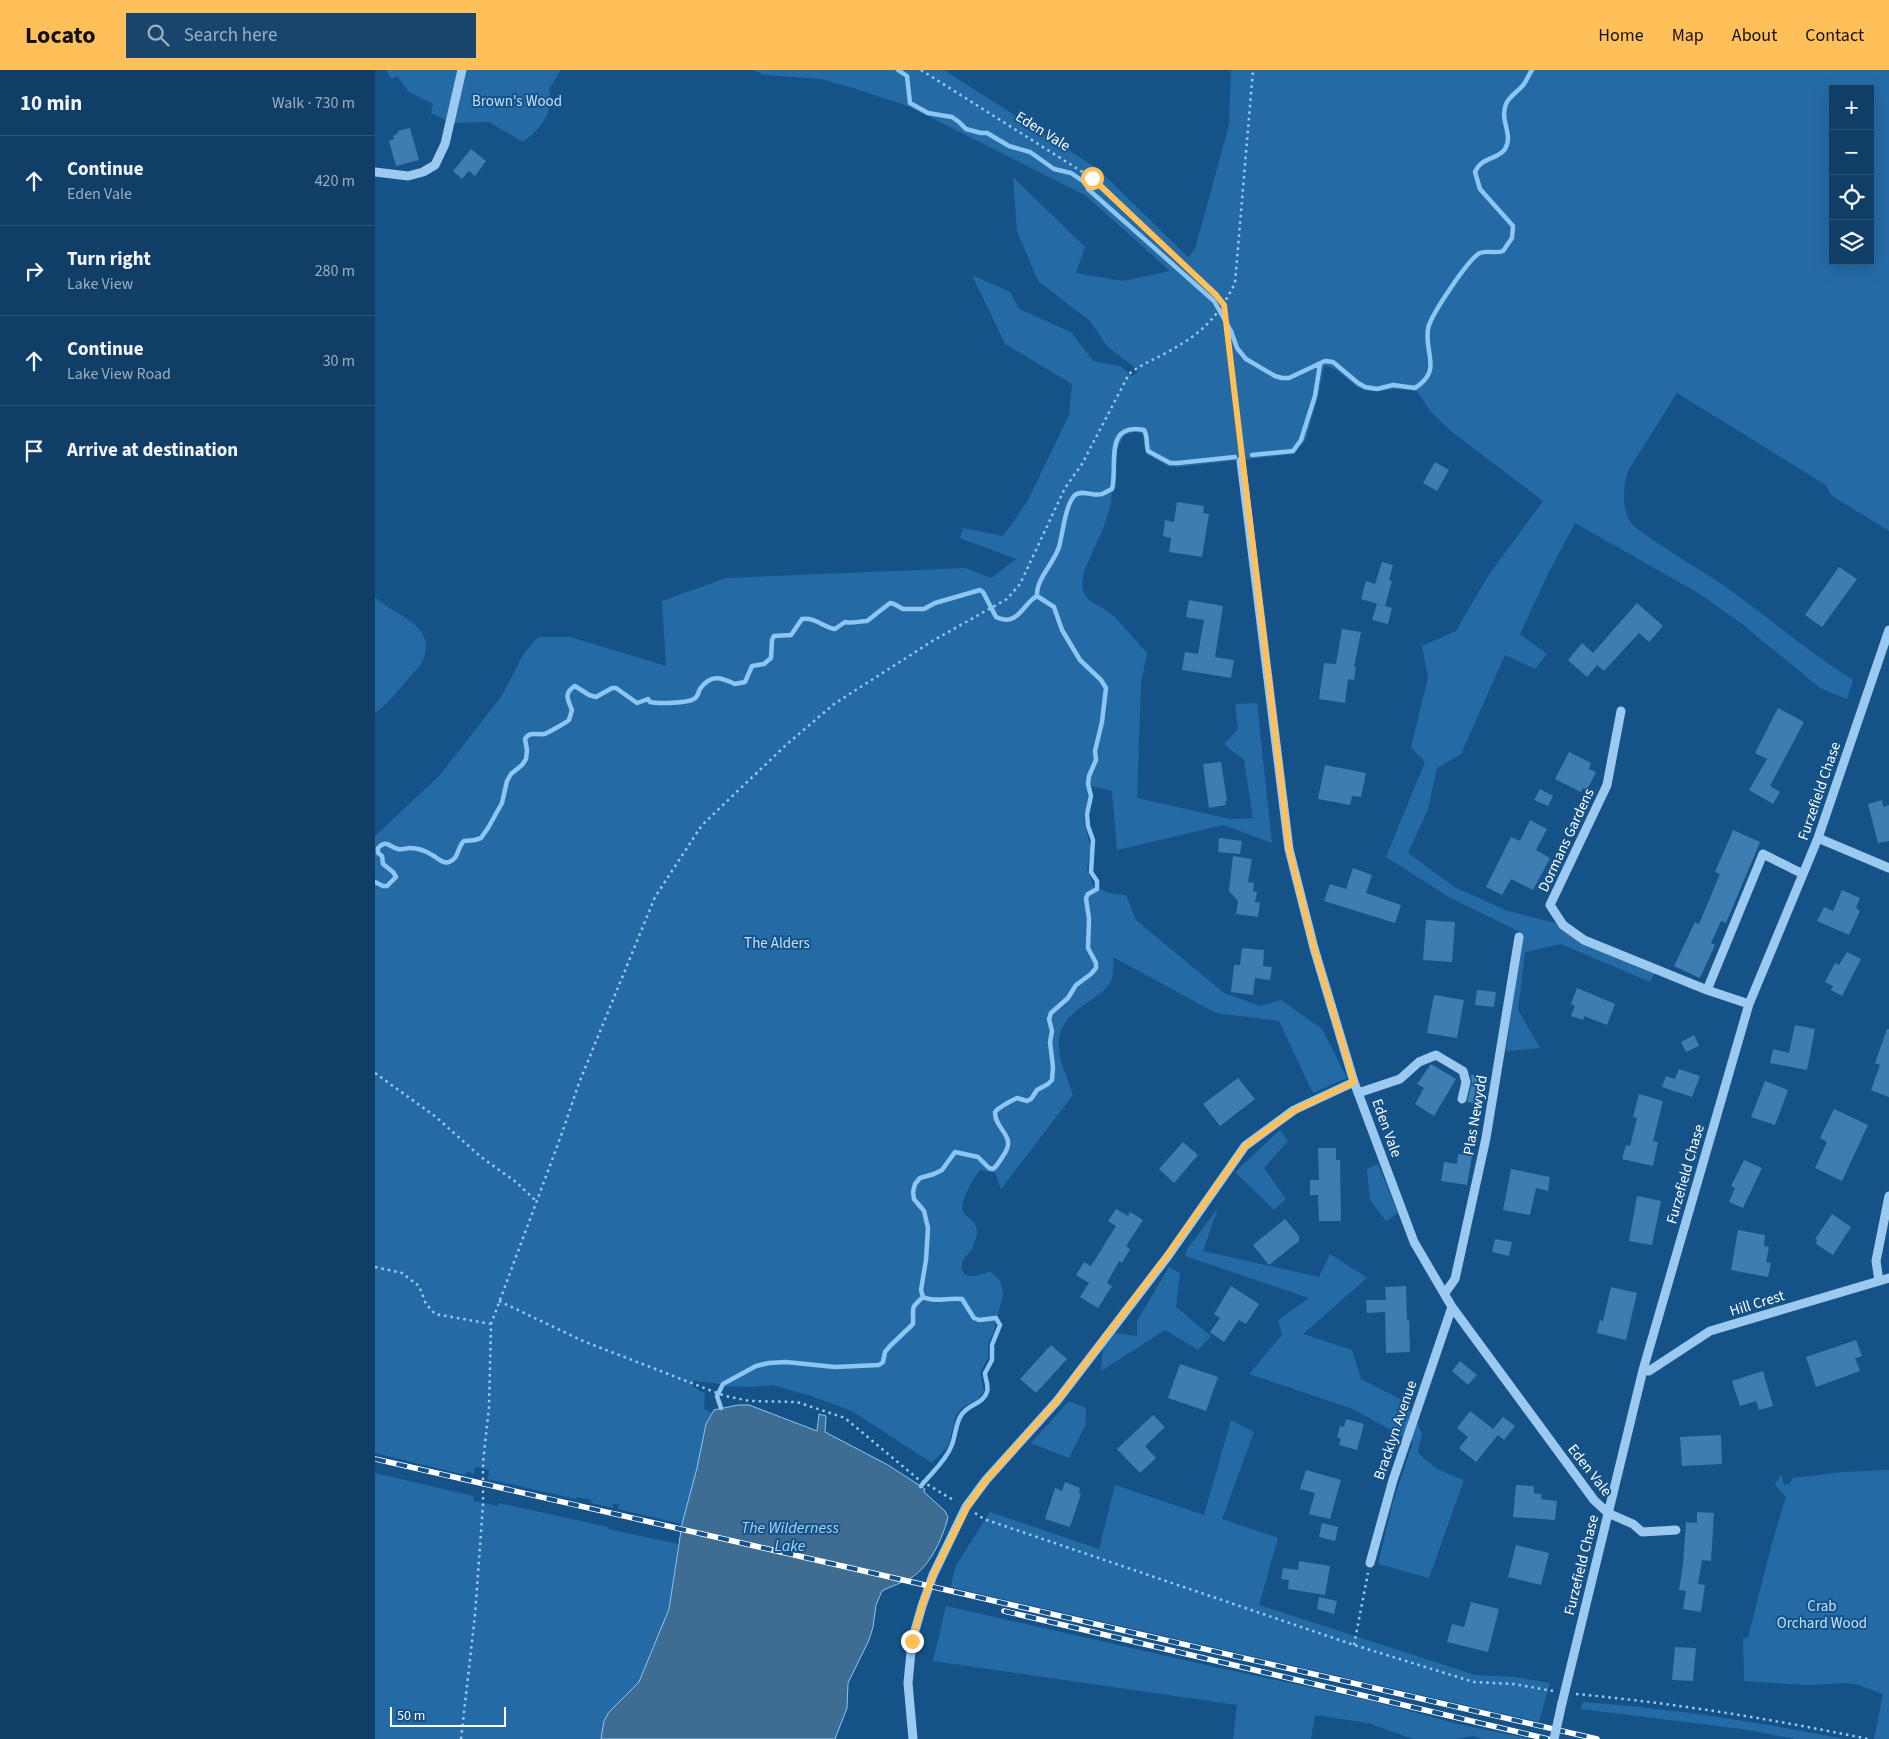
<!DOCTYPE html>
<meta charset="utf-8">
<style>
:root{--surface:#103e66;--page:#19456c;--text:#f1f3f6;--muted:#9caebf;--line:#30577a;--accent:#ffbf59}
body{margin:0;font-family:"Source Sans 3",sans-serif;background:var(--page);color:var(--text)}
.controls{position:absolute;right:15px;top:15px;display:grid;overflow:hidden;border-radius:0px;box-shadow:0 5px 20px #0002}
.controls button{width:45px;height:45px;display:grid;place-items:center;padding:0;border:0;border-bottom:1px solid var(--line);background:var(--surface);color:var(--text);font:25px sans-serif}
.scale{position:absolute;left:15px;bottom:12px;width:116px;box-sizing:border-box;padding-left:5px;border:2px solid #fff;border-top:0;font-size:14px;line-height:18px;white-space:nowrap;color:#fff;-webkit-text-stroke:4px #155288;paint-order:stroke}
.stop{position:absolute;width:15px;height:15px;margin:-11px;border:4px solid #ffbf59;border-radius:50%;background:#fff}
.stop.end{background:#ffbf59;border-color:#fff;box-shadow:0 1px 5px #0008}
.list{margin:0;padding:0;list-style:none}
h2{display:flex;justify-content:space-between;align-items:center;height:65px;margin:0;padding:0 20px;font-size:21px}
h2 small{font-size:16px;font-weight:400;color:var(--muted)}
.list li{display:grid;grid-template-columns:32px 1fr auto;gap:15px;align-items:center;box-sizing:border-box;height:90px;padding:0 20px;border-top:1px solid var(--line)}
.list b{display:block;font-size:19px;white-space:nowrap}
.list p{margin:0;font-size:16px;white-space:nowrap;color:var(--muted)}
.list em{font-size:16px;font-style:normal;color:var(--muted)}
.icon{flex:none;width:28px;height:28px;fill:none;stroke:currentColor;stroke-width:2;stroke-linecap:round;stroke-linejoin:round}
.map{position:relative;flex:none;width:1514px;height:1669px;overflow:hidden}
header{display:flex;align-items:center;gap:30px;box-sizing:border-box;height:70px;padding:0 25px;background:var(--accent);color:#111}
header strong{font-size:24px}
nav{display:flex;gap:28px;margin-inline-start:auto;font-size:18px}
.search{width:350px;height:45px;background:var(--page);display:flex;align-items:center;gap:12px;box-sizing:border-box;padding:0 18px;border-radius:0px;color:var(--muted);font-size:19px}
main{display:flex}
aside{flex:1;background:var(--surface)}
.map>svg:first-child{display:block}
</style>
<header>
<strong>Locato</strong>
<div class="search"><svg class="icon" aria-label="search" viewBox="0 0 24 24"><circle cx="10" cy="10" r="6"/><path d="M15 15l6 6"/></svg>Search here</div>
<nav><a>Home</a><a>Map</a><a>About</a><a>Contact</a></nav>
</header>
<main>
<aside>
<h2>10 min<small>Walk · 730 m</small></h2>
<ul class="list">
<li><svg class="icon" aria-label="ahead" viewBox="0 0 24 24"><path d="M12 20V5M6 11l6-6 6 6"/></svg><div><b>Continue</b><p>Eden Vale</p></div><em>420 m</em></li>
<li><svg class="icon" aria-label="right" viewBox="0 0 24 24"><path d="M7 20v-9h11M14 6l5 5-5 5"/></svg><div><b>Turn right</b><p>Lake View</p></div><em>280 m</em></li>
<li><svg class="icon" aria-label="ahead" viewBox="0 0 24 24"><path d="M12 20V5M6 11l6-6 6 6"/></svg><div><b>Continue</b><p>Lake View Road</p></div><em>30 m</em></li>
<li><svg class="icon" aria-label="arrive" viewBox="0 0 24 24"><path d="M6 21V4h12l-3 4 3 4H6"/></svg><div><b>Arrive at destination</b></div></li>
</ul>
</aside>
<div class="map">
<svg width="1514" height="1669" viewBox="0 0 1514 1669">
<rect width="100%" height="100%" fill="#155288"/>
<path fill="#246ba6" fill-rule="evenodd" d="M11,0H186L174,19C178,44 167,57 148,72L114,52L77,53L56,43L58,34L34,22L22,6L17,9Z
M379,0H569L723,99L813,187L820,179L854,55L856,0H1514V461L1456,425L1451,415L1302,323L1253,401C1248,417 1246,439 1256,453C1262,460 1270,464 1277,469C1300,486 1325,499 1348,515C1392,546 1432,581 1478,610L1472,629L1445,618L1367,554L1325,524L1200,453L1173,504L1145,564L1172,584L1160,599L1130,585L1086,684L1062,698L1053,739L1033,783L1081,818L1133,841L1180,853L1211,875L1280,902L1275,912L1186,874L1150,882L1143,940L1165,978L1131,981L1147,863L1072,826L1011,787L1050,692L1036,677L1053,608L1047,576L1081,561L1113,506L1168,431L1077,362L1056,342L1042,321C1034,320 1026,319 1018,319C1008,320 1000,323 990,320C974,316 966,297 949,296L943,326L931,369L919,384L803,397L793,396L771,384L767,363L759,362L750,365L742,378L741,417L737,422L735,438L727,461L709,501L707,514L709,523L714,530L738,545L772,583L766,613L762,728L855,749L878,748L869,690L849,674L863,659L860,634L882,633L897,773L848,755L742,780L737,721L717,716L709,745L710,756L716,778L712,799L719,817L737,824L751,825L761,850L849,923L885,936L906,930L947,959L972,1008L938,1023L904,951L841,943L738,887C739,897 739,909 732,917C715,935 684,943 684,973C683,990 693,1009 698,1025L626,1119L620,1103L605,1100C599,1108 583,1133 588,1142C593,1150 603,1150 602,1164C601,1168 599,1175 597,1179C592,1185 582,1194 589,1203C595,1210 607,1203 615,1202L625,1210L628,1224L618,1264L613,1274V1288L605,1303L609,1321L603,1329L587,1338L581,1345L573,1376L557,1393L477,1341L436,1326L398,1315L373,1317L352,1316L340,1313L324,1312L320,1310L317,1316L330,1324L329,1339L337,1342L331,1354L322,1398L307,1454L243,1439L244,1434H238V1438L216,1433V1430L202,1427L201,1429L113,1409L114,1400L100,1397L99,1405L93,1401L90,1405L0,1383V766L65,705L126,627L148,585L158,572L164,567H195L291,596L287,531L351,508L590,498L616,508L641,489L585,468L588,458L628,466L652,432L694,345L697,314L630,274L597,205L635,222L644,239L696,262L718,291L745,296L757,306L764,301L732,276L715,251L663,211L642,161L638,107L710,177L701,203L748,211L795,201L710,125L533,36L478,18L446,9L388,5ZM1458,19H1495V191H1458Z
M0,527C20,547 66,555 46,594L13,632L0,643Z
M905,1060L913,1071L889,1098L911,1129L899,1140L860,1102Z
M1003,1094L1023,1143L1011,1151L995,1130L992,1099Z
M843,1138L828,1181L944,1207L955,1184L992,1208L928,1264L977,1280L986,1309L1031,1332L1047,1363L1043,1382C1055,1397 1070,1403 1089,1410L1054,1508L1003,1494L1018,1432L1038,1372L978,1339L874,1304L907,1265L903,1250L934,1228L810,1186L813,1178Z
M794,1197L805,1203L801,1237L836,1266L823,1280L790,1260L726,1301L728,1277L739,1263L762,1266V1251Z
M694,1331L711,1338L710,1356L694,1388L656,1373Z
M856,1350L879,1362L847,1449L903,1468L884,1535L1100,1605L1140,1607L1175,1613L1164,1652L576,1517L580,1497L615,1442L724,1479L740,1415L829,1445Z
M1514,1400V1669H1499L1508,1624L1484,1615L1472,1613L1431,1615L1369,1611L1368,1568H1373L1397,1473L1411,1427L1400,1415L1405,1406H1407L1409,1415L1414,1414L1418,1408L1468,1402Z
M0,1403L98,1426L99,1431L123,1436L124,1433L233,1457V1459L303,1474L294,1539L271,1600L264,1612L234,1642L229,1651L226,1669H0Z
M571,1536L840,1597L989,1629L1083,1654L1156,1669H1107L1098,1666L1081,1669H1038L993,1653L940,1645L936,1669H858L862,1635L558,1591Z
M1208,1632C1295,1638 1383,1652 1469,1669H1420L1367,1659L1206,1639Z"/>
<path fill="#3e6c93" stroke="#8dc6f2" d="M363,1335H374L442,1361L444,1344L451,1346L450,1362L513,1395L550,1419L549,1422L570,1441L573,1447C568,1468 555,1496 536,1508C527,1513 516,1516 507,1521L501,1535L498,1557L494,1570L473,1613L472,1638L460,1669H226L229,1651L234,1642L264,1612L294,1539L307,1454L322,1398L331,1354L339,1340Z"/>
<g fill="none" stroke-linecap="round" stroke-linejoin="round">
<path stroke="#8dc6f2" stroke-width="4.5" d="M523,0L532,6L535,33L553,43L577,47L584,52L591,59L606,63H612L634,76L655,82L679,99L696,103L712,114L713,119L839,231L856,261L862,278L871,289L900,306L907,308H914L950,291L958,292L983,313L990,317L1002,319L1018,315L1040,318C1068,300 1049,284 1053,259C1055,246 1094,188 1105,183C1113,180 1120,184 1128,181L1137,168L1138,156L1105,119L1100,102C1107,86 1123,90 1130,79C1139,64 1124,51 1131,34C1134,26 1144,21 1149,14C1152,10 1154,4 1157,0
M877,385L918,381L926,370L940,326L945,294
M662,526C661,509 679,493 684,477C688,463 690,435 700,425C707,419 719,427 727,424C730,423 734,420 737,419C743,396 728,352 769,360C773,366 771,374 773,381L795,393H803L860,387
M0,812L8,816H12L21,807L18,802L8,794L7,786L3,783V778C12,769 14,777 23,779C28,780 31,778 35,778C42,778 51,781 57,785C63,788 67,794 74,792C84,789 82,777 89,771L100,770L106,768L113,758L127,733L132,711L136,704L147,695L151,689L152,680L150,669C155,661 161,665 169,664C171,664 192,652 194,650L197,640C193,630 188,623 200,616L214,625L221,627L237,618H241L262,633L273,629L275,632C284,634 312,633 319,629C323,627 323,623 325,619C336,603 347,608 360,614L370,612L377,596L389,594L396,588L397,570L399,566L416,565L427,549C440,547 448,557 460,559L470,552C478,554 484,551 492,551L515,533L519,534L528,539H549L560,533L605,520L608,522L621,547C643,558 648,533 662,526
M548,1227L546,1220L551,1190L553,1158L549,1141L539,1129L538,1122L540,1114L545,1108L559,1104L567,1100L580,1082L603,1087L614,1098L618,1099C622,1096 625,1091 628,1086C643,1065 620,1061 620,1042C623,1038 636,1031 642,1028L652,1031L656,1029L662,1020L673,1014L677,1010L678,997L675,972L677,961L674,949L676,943L693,928L701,915L716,904L721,898V893L713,878L714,849L711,828L713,824L722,819V811L716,802L718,770L713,756L712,744L716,726L713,714L714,706L721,690L720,681L727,652L731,618L726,610L705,590L687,560L679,537L662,526
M346,1338L342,1326L348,1314L381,1296L394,1293L411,1292L460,1297L504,1295L508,1292L510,1282L515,1276L538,1254C539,1236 534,1240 548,1227
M546,1416C556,1403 570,1392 576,1377C581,1366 580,1353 587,1344C594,1334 608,1334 612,1322C614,1315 610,1309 610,1303L617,1290V1275L625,1255L621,1248L604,1250L599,1248L587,1229C574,1227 560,1233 548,1227"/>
</g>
<path fill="#3d7db2" d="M35,58L44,90L21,96L14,71L19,69L18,66L23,63V61Z
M96,79L111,91L100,106L94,101L87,109L78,101Z
M1060,392L1074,400L1062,421L1048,413Z
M802,432L829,436L828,443L834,444L827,487L794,482L796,468L788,466L790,450L799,452Z
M1007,492L1018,495L1014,510L1017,511L1010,536L986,529L991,511L1000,514Z
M1464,497L1482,509L1447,557L1430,545Z
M814,530L848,536L840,587L859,590L856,608L807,600L810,582L823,584L829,550L811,547Z
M1262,533L1288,556L1274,572L1264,563L1229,601L1222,595L1212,607L1193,590L1207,573L1218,583Z
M1002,534L1017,538L1013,554L997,550Z
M967,559L986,562L979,597H981L979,610L973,609L970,633L944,629L949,593L961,594Z
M1403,638L1429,652L1395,716L1405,722L1398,734L1374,720L1392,689L1380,683Z
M1194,682L1216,693L1214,699L1221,702L1212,720L1208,718L1206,722L1180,709Z
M846,692L852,731H850L851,735L834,738L828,694Z
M950,695L991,703L986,727L977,726L975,735L943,729Z
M1165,719L1178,726L1173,736L1159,730Z
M1507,730L1508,737L1514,735V771L1503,773L1493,734Z
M1155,750L1172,759L1161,780L1175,788L1158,820L1136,809L1127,825L1111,817L1136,767L1145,771Z
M1358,760L1385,772L1351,853L1346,851L1336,873L1340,875L1325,908L1299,896L1320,852L1324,854L1345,804L1340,802Z
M844,768L867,771L865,784L843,782Z
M858,786L877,789L873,812L879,813L878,821L882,822L880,832L885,833L883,847L861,844L863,831L854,821Z
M978,798L997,805L991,823L1026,835L1020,853L949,831L955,814L971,819Z
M1467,820L1485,828L1481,838L1485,841L1474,865L1442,851L1449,837L1458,841Z
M1051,850L1080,852L1077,892L1048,890Z
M867,878L889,880L888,896L897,897L895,910L880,908L878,925L856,922L859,895H865Z
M1472,882L1486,889L1467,926L1456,920L1458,916L1450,912L1460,893L1464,895Z
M1202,918L1240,934L1232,955L1209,946L1208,950L1196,946L1200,936L1196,934Z
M1102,920L1121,922L1119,937L1100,935Z
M1059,925L1089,930L1082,968L1052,963Z
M1420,955L1440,959L1432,1000L1395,993L1398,979L1414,983Z
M1512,959H1514V1027L1496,1020L1505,995L1500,993Z
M1319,965L1324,976L1311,982L1306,972Z
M1056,994L1081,1009L1059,1046L1040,1034L1049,1018L1042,1014Z
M1304,999L1325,1006L1317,1027L1287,1017L1291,1006L1300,1009Z
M1096,1005L1108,1006L1103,1034L1092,1032L1097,1013Z
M863,1008L880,1029L845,1056L828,1034Z
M1390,1011L1413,1020L1400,1055L1376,1047Z
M1264,1024L1288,1031L1278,1071L1283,1072L1278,1096L1247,1089L1251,1075L1255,1076L1262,1048L1258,1047Z
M1459,1039L1493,1055L1467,1111L1440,1098L1452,1072L1445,1068Z
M808,1072L823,1085L799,1113L784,1099Z
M943,1078H961V1090H965L966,1151H944L943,1125H935V1110H944Z
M1083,1084L1097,1086L1092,1115L1066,1111L1069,1092L1082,1094Z
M1369,1090L1387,1098L1368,1138L1354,1132L1360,1118L1356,1116Z
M1136,1099L1175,1107L1173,1121L1161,1118L1155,1145L1128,1140Z
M1262,1126L1286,1131L1277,1175L1254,1171Z
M741,1139L753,1146L755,1142L768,1150L751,1176L755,1179L747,1193L744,1191L732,1213L737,1216L723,1238L705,1227L714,1213L701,1205L709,1192L716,1196L741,1156L733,1151Z
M1457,1144L1476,1157L1458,1185L1441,1174L1442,1170L1440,1169Z
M910,1149L924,1166V1171L894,1195L878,1175Z
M1363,1160L1390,1165L1389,1176L1394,1177L1391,1192L1396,1193L1393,1207L1356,1200Z
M1120,1169L1137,1172L1134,1186L1117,1182Z
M856,1216L884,1234L871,1254L864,1250L849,1272L835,1262L845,1248L839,1244Z
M1031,1216L1032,1250H1034L1035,1282L1011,1283L1010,1242L992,1243L991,1230H1011L1010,1217Z
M1236,1217L1262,1223L1251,1270L1222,1263L1225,1250L1228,1251Z
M1481,1270L1487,1286L1480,1288L1485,1301L1441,1317L1431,1287Z
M676,1275L692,1289L661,1323L645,1309Z
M1085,1291L1102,1305L1093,1315L1077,1301Z
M805,1294L843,1307L831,1341L793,1328Z
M1388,1301L1398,1336L1384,1340L1381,1331L1365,1336L1357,1311Z
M1095,1341L1118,1359L1128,1347L1140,1356L1129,1370L1123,1365L1101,1392L1084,1378L1093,1367L1082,1358Z
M778,1345L790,1357L770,1376L781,1388L765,1403L742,1379Z
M971,1349L989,1354L982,1380L964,1375L966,1369L962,1367L965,1356L969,1357Z
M1346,1365L1347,1394L1307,1396L1305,1367Z
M931,1400L966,1410L955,1449L934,1444L940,1423L925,1419Z
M690,1412L705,1418L704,1423L706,1424L695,1457L670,1449L680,1418L687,1421Z
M1141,1415L1159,1416V1423L1167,1424L1166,1429L1182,1431L1180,1450L1138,1447Z
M1322,1442L1339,1443L1336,1491L1327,1490L1323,1514L1330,1515L1326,1542L1308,1539L1311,1521L1304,1520L1308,1495L1311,1452L1322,1453Z
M947,1453L963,1457L960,1471L944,1467Z
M1141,1475L1174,1483L1166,1515L1133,1507Z
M924,1491L955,1496L950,1525L913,1519L914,1510L906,1509L908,1498L923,1500Z
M944,1527L962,1531L959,1544L942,1539Z
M1096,1532L1124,1539L1113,1582L1072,1572L1077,1554L1089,1557Z
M1300,1577L1321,1578L1318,1611L1297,1610Z"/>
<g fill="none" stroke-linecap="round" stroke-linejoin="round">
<path stroke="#9bc9ef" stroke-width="2.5" stroke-dasharray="2.5 4" stroke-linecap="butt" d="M546,0L717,108L841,225L849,235L865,379
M0,1003L61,1047L106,1087L141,1112L161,1131
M0,1197L27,1203L44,1216L51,1234L60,1244L116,1254
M124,1231L208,1271L350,1326L375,1331L422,1332L470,1348L543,1409L580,1431
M600,1443L609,1449L979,1575L1099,1612L1139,1614L1178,1621
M979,1575L993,1503
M1201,1624C1299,1633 1397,1649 1493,1669
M86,1669L100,1545L108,1435V1393L114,1337L116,1254L186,1066L204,1013L280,827L327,755L411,675L459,634L559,570L632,529L645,514L690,418L707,394L754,304C765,295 778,290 791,283C827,263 842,249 860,213L878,0"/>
<path stroke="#9bc9ef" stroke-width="9" d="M0,102L33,106L48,102L60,95L70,74L87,0
M866,391L914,779L939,878L979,1012L1039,1172L1077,1237L1219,1430L1233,1443L1258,1454L1267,1462L1301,1460
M1246,641L1232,715L1175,835L1188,855L1209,870L1332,920L1374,934
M1443,768L1514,798
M1332,920L1388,784L1428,804
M983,1023L1025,1009L1044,992L1061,985L1088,1001L1091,1012L1087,1029
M1504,1211L1501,1191L1514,1126
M1070,1223L1080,1209L1111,1068L1144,867
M1268,1300L1274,1301L1335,1261L1514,1208
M995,1493L1018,1410L1077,1237
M1187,1633L1268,1300L1374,934L1443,768L1514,560
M538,1669L533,1613L537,1571L547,1536L558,1505L591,1437L611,1410L682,1331L793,1186L870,1076L919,1040L979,1012"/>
<defs>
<path id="rail" d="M0,1389L1222,1669
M629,1541L1173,1669"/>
</defs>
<use href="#rail" stroke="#fff" stroke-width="5.5"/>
<use href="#rail" stroke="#155288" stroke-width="4" stroke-dasharray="11" stroke-linecap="butt"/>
<path stroke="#9bc9ef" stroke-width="9" d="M1179,1669L1187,1633"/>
</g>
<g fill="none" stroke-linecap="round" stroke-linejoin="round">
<path stroke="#ffbf59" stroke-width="6" d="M537,1571L547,1536L558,1505L592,1437L611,1410L682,1331L792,1186L870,1076L920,1040L979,1012L939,878L914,779L849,235L841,225L717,108"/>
</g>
<g text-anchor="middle" stroke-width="4" stroke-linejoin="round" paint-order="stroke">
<g font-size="15" fill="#c1e1fb" stroke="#155288">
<text x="142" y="36">Brown's Wood</text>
<text x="402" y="878">The Alders</text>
<text x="1447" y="1541">Crab<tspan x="1447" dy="17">Orchard Wood</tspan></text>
</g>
<g font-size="15" fill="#fff" stroke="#155288">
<text transform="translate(668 61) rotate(32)" y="5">Eden Vale</text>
<text transform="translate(1444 721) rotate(-71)" y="5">Furzefield Chase</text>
<text transform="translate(1191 770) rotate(-65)" y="5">Dormans Gardens</text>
<text transform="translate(1100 1045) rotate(-80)" y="5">Plas Newydd</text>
<text transform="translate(1012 1058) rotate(70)" y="5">Eden Vale</text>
<text transform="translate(1310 1104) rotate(-74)" y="5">Furzefield Chase</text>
<text transform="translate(1382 1233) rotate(-17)" y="5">Hill Crest</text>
<text transform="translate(1020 1360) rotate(-71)" y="5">Bracklyn Avenue</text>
<text transform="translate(1215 1400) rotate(52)" y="5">Eden Vale</text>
<text transform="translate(1206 1495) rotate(-76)" y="5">Furzefield Chase</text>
</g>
<g font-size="16" font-style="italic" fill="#a6d3f6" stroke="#155288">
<text x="415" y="1463">The Wilderness<tspan x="415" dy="18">Lake</tspan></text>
</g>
</g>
</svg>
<div class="controls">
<button>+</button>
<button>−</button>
<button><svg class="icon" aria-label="locate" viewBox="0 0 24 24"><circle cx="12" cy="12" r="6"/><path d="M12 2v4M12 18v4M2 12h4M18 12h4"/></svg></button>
<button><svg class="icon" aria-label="layers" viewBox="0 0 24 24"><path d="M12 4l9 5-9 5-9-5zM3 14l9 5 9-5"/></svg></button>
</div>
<div class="scale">50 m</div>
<div class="stop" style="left:717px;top:108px"></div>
<div class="stop end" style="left:537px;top:1571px"></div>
</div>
</main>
